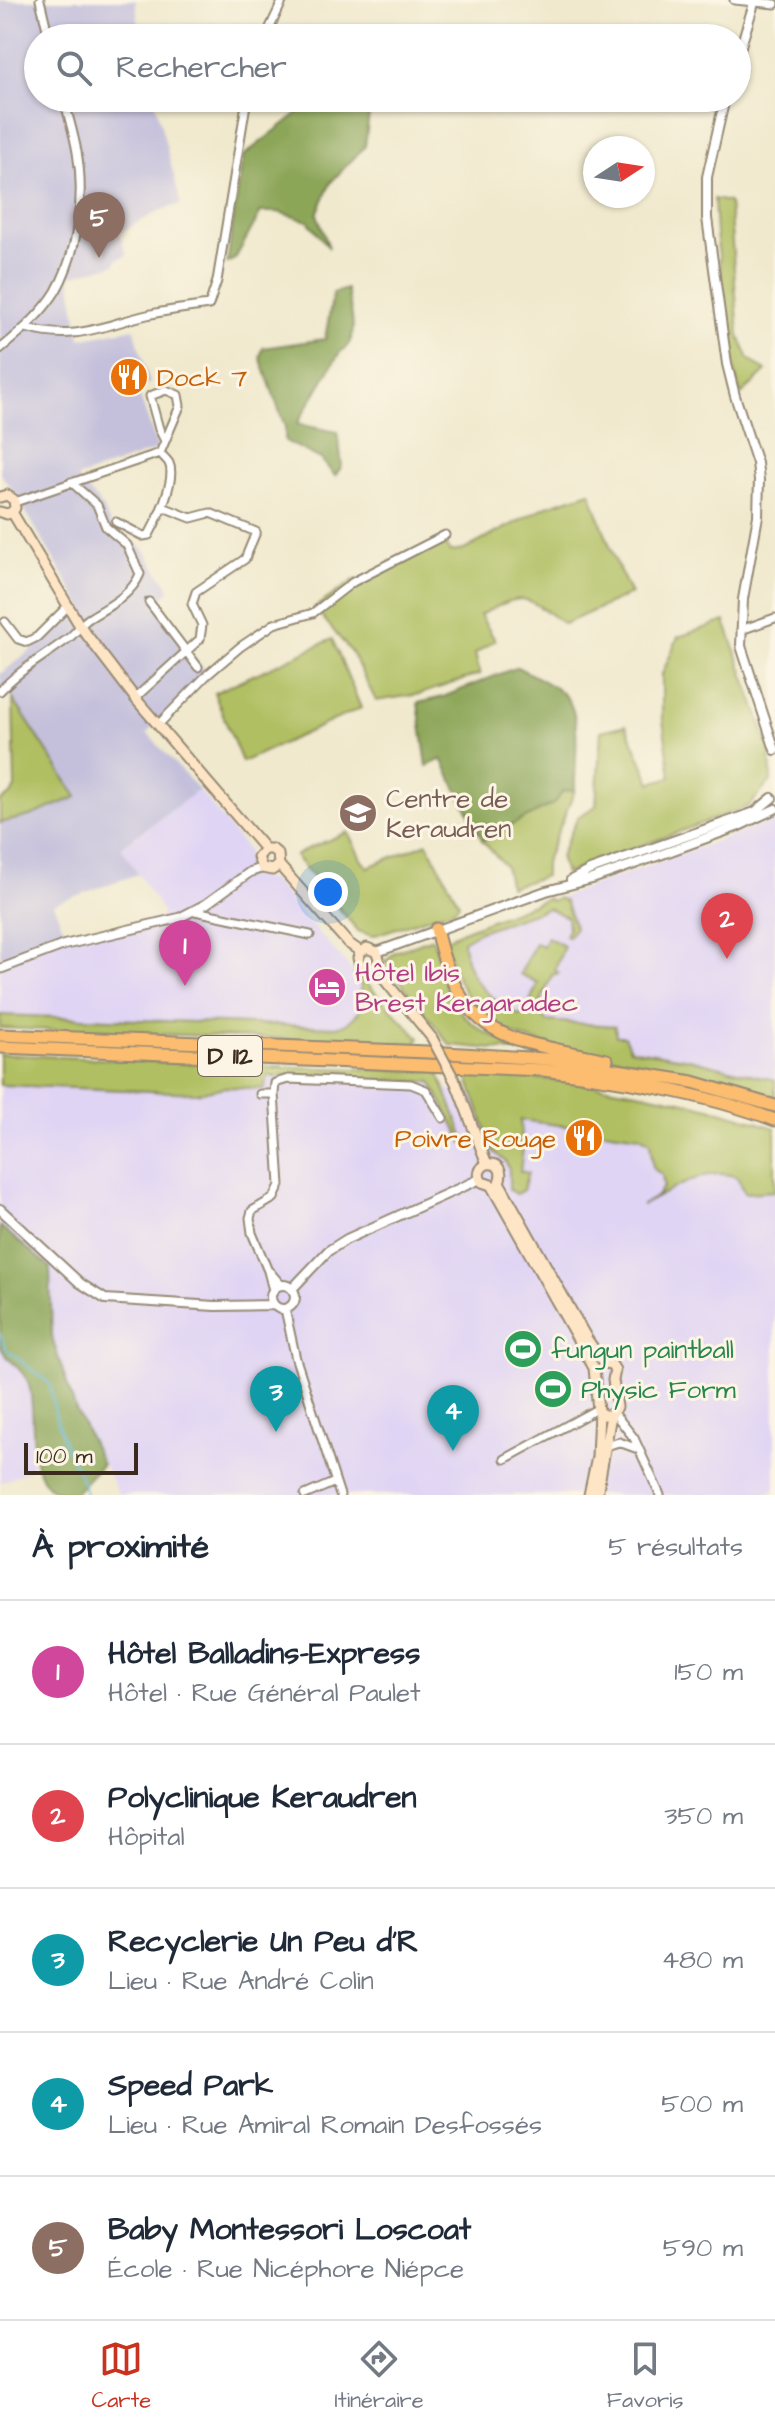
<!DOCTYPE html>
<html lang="fr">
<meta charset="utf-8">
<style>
:root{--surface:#fff;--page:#f2f2f3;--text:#1f2937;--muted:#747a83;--line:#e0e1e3;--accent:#c8321e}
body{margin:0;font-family:"Architects Daughter",sans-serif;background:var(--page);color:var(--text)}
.compass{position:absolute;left:583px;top:136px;width:72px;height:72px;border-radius:50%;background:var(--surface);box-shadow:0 2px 6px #0004;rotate:78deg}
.scale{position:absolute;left:24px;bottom:20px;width:114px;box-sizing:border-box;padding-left:8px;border:4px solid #3b2a1e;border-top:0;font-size:22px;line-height:28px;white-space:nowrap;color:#3b2a1e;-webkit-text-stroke:6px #fcf5e5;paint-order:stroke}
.you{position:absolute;left:328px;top:892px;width:28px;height:28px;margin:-20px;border:6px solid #fff;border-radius:50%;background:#1a73e8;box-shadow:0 0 0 12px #1a73e833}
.badge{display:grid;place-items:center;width:52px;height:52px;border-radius:50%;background:var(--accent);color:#fff;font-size:26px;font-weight:700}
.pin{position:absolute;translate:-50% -66px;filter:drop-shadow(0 2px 4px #0008)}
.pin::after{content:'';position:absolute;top:42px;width:28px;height:24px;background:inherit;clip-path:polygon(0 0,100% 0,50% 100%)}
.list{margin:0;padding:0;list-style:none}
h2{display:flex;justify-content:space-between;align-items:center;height:104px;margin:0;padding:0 32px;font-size:34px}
h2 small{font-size:26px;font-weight:400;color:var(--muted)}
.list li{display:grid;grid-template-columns:52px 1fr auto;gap:24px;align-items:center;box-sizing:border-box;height:144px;padding:0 32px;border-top:2px solid var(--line)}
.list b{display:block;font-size:30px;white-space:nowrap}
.list p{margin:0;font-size:26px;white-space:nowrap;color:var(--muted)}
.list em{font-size:26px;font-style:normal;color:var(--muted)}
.icon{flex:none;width:44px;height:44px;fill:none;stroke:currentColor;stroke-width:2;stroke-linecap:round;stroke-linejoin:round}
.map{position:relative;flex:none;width:775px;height:1495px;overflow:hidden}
.search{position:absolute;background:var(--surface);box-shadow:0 2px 6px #0004;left:24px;right:24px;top:24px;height:88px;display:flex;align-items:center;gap:20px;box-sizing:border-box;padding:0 28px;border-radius:44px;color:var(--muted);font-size:30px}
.sheet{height:824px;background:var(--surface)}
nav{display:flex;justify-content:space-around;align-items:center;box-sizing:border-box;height:112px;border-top:2px solid var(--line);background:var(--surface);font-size:22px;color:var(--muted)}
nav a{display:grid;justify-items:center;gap:4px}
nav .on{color:var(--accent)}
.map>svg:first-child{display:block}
</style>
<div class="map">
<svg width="775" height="1495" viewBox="0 0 775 1495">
<rect width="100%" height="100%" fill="#fcf5e5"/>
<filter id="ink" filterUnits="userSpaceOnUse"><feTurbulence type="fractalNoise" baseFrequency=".0125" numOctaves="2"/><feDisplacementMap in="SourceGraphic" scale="16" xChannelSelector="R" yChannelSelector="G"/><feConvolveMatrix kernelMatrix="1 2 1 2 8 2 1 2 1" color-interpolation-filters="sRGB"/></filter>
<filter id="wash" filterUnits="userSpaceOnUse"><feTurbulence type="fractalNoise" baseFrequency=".006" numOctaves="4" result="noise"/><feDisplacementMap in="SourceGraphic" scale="32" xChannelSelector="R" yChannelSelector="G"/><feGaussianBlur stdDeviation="1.8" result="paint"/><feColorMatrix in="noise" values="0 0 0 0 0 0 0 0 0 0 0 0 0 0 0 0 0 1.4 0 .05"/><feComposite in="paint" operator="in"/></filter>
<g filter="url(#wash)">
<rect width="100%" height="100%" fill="#f0e9cd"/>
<path fill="#e0d4f4" d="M199,790L247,850L249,864L259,878L272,880L349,967L361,985L359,1012L349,1022L337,1027L321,1028L0,1015V962L67,936L160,918L162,911L121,848Z
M775,820V1080L689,1059L538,1030L479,992L462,963V937L471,930Z
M0,1066L424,1081L523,1114L649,1133L713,1169L775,1190V1489L765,1495H119L75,1408L52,1338L50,1267L0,1226Z
M0,1347L27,1380L31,1398L32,1469L0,1483Z"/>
<path fill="#c4c0db" d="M0,0H135L141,38H38V98H154L181,204L161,210L119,233L127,255L116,260V264L70,276L80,339L134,328L150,383L137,388L158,449L77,478L102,506L112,528L143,548L170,590L155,605L184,646L207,672L147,733L199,790L121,847L138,874L53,904L67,936L0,962V823L30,816L13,699L0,684V674L84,610L14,492L0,473Z"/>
<path fill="#b0bf62" stroke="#767440" stroke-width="2" d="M714,199L729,202L739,336L749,359L766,371L741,395L735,374L716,234Z
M590,492L617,565L631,594L564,624C523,595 526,591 480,615L495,640L475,654L480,674L420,694L376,701L352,653L315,608L354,580H368L444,542L450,552L464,550L547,506Z
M725,621L770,749L771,781L749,806L565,874L560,856L578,817L596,806L601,731L626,725L651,783L671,777L662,713V674L678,637Z
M332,639L361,708L242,762L214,693Z
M13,699L77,797L30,816L0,823V801L11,795L15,787Z
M575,790L545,863V876L510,887L505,866L482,840L553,804L563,791Z
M348,832L362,861L368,867L427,843L459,903L455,909L372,936L358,931L295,856L307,849Z
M548,898L550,901L558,898L565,901L575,928L568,937L565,936L568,929L567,917L548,908L480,931L463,941C465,979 488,997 519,1015L527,1011L531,1015L535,1005L530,1001L538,983L520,974L535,943L543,946L547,937L564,946L555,970L559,973L552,975L542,999L539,1012L546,1021L615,1026L616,1036H624L630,1049L689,1059L775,1080V1097C736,1084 698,1073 657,1065C613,1056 521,1048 488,1020C463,999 453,971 445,941L455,934Z
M432,938C438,948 437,962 441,974C458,1024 489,1041 538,1049V1053L450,1045L385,962L395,952Z
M358,974L419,1038L416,1044L0,1028V1015L337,1027L349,1022L359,1012L361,985L354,975Z
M0,1054L247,1066L438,1071L466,1143L464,1144L431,1082L268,1076L264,1089L225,1087L197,1093L0,1085Z
M466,1073C571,1078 675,1093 775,1128V1191L745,1193L737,1177C707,1165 669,1192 642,1205L657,1196L664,1186L662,1175L653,1168L650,1142L640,1136L520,1120L523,1149L520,1171L528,1173L523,1190L516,1194L509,1189V1170L506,1162L493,1151Z"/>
<path fill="#8ca658" stroke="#64683b" stroke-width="2" d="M317,98H371L365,146L331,182L317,214L329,248L308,221L278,212H261L235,259L227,263L243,156Z
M347,289C350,310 362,340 340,352L297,424L338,432L342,466L335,476L321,459L285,441V427L260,357L263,348L325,339L333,293Z
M517,667C530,674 557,686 566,697C583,717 574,765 575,790L563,791L553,804L482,840L442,759L427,766L418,703L443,697Z
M0,1226L50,1267L52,1338L75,1408L102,1464L73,1495C18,1495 40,1415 28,1382C23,1368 2,1358 0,1343C0,1305 0,1265 0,1226Z"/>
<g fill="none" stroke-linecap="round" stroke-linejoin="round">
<path stroke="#59b7d7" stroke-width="2" d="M0,1334L5,1348L50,1384C53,1407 57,1426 66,1447C73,1464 83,1477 86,1495"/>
</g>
</g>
<g filter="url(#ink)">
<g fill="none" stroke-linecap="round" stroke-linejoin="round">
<defs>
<path id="minor" d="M40,0L49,38
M734,0L775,4
M265,38L283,0
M245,106L257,98
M26,328C77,342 100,326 147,315C168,310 188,308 209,305L217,281L247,98
M0,349C20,333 42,314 56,291C78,252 85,196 77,152C74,134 68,116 64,98
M15,502L160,453L180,406L178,395L166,390L150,396L159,429L165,441
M116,522L143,536L149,535C157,520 177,479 169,463C168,461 162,455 160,453
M149,602L198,667
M5,622L18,639L27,642L37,637L68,606
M741,630L775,618
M0,691C20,669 47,655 70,637C77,631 81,624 88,619C107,607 131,596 140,574L127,545L106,527L97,505L71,482
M135,698L200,639L202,625L192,604L196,592L245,559L256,532L210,513L191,518L163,507
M158,725L207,675L240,647L274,624L313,613L353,582L445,535
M195,911L310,935
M260,1094H274L280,1185L274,1198L252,1211L250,1218L252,1233L268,1271L273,1290
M274,1094L275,1083L288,1079L411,1084L426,1090L443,1118
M270,1272L281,1285
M285,1309L296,1359L340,1495
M614,1413L634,1438L660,1495
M606,1446L619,1442L638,1449
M505,1459L597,1409
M305,1495L335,1482"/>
<path id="tertiary" d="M737,59L755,0
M725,98L707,177V218L727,364L735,396L757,463L759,480L758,516L743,599L741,646L775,750
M571,880L590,870L755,812L772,798
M377,952L546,891L592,879L657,856L739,826L775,809
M0,969L64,945L179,918L206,904L250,872L262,868
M0,1209L80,1283L105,1299L215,1306L274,1305
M271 1297a12 12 0 1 1 24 0a12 12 0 1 1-24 0Z
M292,1289L328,1251L347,1239L480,1179"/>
<path id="secondary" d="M0,497L7,495L14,500L15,508L12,512L80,626L135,698L265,849
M0,512L7,514L12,512
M265,849L258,857L262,868L272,870L279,865
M265,849H272L278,854L279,865
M279,865L348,943L361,952
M361,952L367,948L377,952L379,959L375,968
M361,952L358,958L360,966L368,970L375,968
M375,968L432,1038
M456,1083L487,1164
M487,1164C479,1168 477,1175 482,1182L491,1185
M487,1164C498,1162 504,1171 499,1182
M491,1185L594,1368L598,1411L603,1415H611L617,1407L613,1380L615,1370L612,1365L603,1362L587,1339L499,1182
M589,1495L597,1457L599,1412
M597,1495L611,1415"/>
<path id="trunk" d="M436,929C461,1041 508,1039 607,1060
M0,1035L428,1052L547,1059L693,1082L775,1106
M0,1047L543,1070C621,1080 701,1092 775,1120"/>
</defs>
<use href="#minor" stroke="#968a76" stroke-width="11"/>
<use href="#tertiary" stroke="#968a76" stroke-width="12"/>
<use href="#secondary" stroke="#968a76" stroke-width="13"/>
<use href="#trunk" stroke="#968a76" stroke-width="15"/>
<use href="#minor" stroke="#fff" stroke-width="7"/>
<use href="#tertiary" stroke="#fff" stroke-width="8"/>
<use href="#secondary" stroke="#fee5c5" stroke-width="9"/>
<use href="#trunk" stroke="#fcbd6f" stroke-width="11"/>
<defs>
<path id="secondary-bridge" d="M432,1038L456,1083"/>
</defs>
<use href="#secondary-bridge" stroke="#968a76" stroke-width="13" stroke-linecap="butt"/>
<use href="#secondary-bridge" stroke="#fee5c5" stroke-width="9"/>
</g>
</g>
<defs>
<symbol id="restaurant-disc" viewBox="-11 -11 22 22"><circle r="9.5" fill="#e8710a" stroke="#fcf5e5"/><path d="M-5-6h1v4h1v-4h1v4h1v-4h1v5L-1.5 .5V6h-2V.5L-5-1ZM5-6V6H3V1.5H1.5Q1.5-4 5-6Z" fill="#fff"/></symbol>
<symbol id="university-disc" viewBox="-11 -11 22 22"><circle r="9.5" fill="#8d6e63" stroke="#fcf5e5"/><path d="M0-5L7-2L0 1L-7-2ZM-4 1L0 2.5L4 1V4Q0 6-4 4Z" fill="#fff"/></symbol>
<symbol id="hotel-disc" viewBox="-11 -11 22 22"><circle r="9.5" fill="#d1479c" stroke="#fcf5e5"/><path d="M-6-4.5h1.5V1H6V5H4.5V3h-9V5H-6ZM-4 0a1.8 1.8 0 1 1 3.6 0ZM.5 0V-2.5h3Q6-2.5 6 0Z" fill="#fff"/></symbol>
<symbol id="stadium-disc" viewBox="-11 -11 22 22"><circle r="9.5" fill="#2e9e5b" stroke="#fcf5e5"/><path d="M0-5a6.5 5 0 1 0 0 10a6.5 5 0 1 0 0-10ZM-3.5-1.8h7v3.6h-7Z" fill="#fff"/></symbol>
</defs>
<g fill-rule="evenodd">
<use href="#restaurant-disc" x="107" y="355" width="44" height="44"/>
<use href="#university-disc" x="336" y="791" width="44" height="44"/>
<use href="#hotel-disc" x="305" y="965" width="44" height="44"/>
<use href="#restaurant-disc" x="562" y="1116" width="44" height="44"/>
<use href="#stadium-disc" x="501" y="1327" width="44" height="44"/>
<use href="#stadium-disc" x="531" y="1367" width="44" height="44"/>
</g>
<g text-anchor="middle" stroke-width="6" stroke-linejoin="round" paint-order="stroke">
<rect fill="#fcf5e5" stroke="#75675a" stroke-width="2" x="198" y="1036" width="64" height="40" rx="6"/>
<g font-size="24" font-weight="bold" fill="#3b2a1e">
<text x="230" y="1064">D 112</text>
</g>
<g font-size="26" fill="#c56008" stroke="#fcf5e5" text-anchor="start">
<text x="157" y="386">Dock 7</text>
<text x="556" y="1147" text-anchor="end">Poivre Rouge</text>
</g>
<g font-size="26" fill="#785e54" stroke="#fcf5e5" text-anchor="start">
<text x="386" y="807">Centre de<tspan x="386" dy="30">Keraudren</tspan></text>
</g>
<g font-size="26" fill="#b23c85" stroke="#fcf5e5" text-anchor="start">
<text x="355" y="981">Hôtel Ibis<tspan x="355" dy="30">Brest Kergaradec</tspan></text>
</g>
<g font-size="26" fill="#27864d" stroke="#fcf5e5" text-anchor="start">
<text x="551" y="1358">fungun paintball</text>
<text x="581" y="1398">Physic Form</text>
</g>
</g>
</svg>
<svg class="compass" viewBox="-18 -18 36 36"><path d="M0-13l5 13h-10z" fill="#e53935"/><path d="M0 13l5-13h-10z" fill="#747a83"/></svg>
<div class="scale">100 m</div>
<div class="you"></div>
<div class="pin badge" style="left:185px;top:986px;background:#d1479c">1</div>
<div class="pin badge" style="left:727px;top:959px;background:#e0444e">2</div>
<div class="pin badge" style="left:276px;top:1432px;background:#0f9aa8">3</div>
<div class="pin badge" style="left:453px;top:1451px;background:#0f9aa8">4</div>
<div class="pin badge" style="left:99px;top:258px;background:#8d6e63">5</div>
<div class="search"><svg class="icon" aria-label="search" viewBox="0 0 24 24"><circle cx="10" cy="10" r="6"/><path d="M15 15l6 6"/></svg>Rechercher</div>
</div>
<section class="sheet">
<h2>À proximité<small>5 résultats</small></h2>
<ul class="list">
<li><span class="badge" style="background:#d1479c">1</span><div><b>Hôtel Balladins-Express</b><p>Hôtel · Rue Général Paulet</p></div><em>150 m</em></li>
<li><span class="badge" style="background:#e0444e">2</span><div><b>Polyclinique Keraudren</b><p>Hôpital</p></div><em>350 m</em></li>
<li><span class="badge" style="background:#0f9aa8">3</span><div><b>Recyclerie Un Peu d'R</b><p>Lieu · Rue André Colin</p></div><em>480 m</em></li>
<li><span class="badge" style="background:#0f9aa8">4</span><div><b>Speed Park</b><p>Lieu · Rue Amiral Romain Desfossés</p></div><em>500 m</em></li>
<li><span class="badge" style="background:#8d6e63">5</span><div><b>Baby Montessori Loscoat</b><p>École · Rue Nicéphore Niépce</p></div><em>590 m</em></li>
</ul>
</section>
<nav>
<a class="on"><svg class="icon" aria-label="map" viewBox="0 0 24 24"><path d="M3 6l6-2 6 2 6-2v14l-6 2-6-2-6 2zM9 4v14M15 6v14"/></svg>Carte</a>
<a><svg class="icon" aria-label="directions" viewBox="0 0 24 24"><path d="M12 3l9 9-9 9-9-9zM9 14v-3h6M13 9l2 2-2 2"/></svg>Itinéraire</a>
<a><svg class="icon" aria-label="saved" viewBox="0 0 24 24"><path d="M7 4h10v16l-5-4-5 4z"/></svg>Favoris</a>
</nav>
